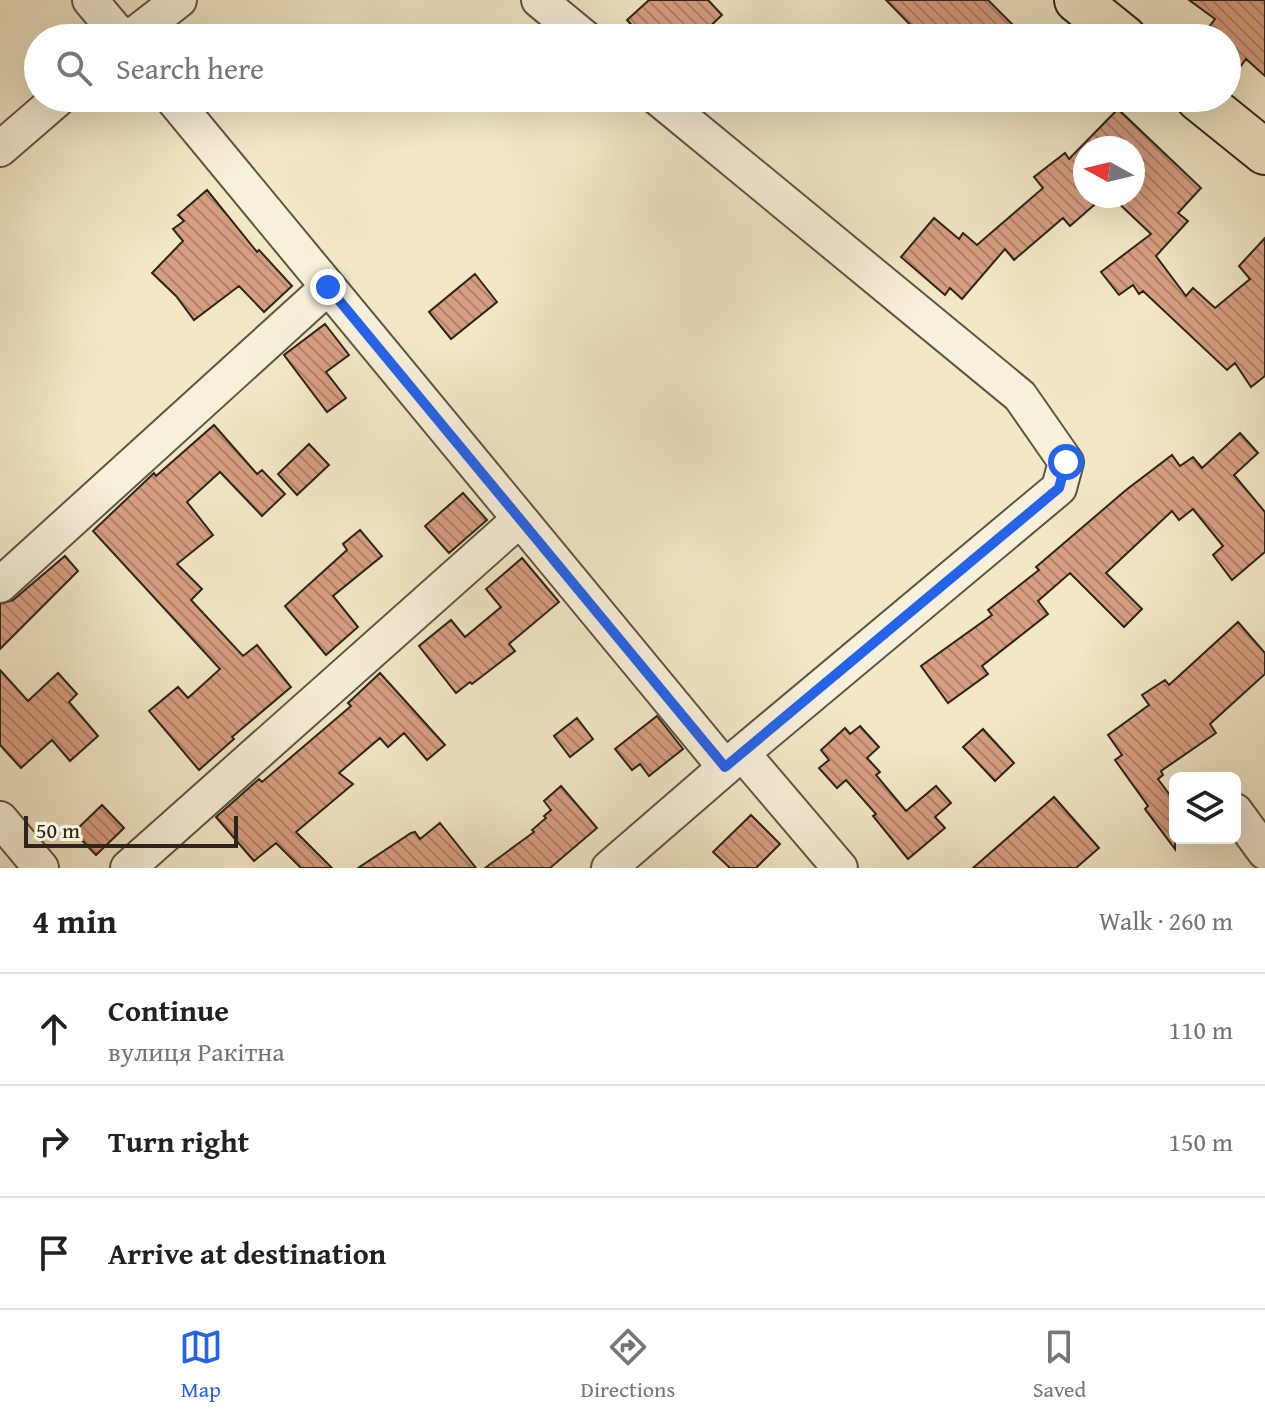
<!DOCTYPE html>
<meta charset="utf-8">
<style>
:root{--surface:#fff;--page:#f6f6f6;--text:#222;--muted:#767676;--line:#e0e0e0;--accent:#2563eb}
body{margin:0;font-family:"Gentium Book Plus",serif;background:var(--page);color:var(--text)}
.controls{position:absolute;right:24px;bottom:24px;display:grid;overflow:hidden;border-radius:12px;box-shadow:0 8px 32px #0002}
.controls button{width:72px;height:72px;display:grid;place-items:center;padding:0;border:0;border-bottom:2px solid var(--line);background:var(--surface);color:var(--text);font:40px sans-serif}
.compass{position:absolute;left:1073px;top:136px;width:72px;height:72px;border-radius:50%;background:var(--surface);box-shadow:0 8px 32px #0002;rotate:278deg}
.scale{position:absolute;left:24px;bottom:20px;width:214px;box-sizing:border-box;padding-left:8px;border:4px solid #2d241b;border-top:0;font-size:22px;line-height:28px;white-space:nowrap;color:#2d241b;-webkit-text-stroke:6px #f7f0da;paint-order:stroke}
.stop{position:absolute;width:24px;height:24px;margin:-18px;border:6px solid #2563eb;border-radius:50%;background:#fff}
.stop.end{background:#2563eb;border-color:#fff;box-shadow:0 2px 8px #0008}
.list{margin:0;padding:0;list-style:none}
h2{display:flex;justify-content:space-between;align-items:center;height:104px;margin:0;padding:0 32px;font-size:34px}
h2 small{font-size:26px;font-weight:400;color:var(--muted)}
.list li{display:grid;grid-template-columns:52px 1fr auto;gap:24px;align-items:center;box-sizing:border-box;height:112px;padding:0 32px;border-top:2px solid var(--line)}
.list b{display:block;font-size:30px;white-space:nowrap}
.list p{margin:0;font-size:26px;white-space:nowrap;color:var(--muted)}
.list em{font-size:26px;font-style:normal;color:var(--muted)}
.icon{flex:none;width:44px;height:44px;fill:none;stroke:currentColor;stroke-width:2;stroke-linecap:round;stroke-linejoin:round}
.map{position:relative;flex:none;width:1265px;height:868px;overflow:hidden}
.search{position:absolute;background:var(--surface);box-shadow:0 8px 32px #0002;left:24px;right:24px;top:24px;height:88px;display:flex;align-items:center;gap:20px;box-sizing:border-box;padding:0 28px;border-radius:44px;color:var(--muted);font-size:30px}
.sheet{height:440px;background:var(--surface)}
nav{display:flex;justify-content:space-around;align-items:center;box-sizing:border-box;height:112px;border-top:2px solid var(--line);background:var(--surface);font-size:22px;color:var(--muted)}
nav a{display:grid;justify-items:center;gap:4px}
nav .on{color:var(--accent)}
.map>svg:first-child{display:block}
</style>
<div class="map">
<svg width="1265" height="868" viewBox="0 0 1265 868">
<defs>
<pattern id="building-back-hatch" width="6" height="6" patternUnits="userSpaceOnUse" patternTransform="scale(2)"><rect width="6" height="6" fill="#d89e81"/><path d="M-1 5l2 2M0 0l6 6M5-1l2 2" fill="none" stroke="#b08169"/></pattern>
</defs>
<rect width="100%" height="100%" fill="#f2e8c6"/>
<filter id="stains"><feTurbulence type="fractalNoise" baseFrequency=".0025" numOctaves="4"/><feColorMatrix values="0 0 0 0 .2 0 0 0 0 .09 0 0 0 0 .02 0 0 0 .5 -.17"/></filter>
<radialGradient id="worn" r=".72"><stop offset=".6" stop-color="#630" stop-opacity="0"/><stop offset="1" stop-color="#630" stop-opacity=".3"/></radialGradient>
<path fill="url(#building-back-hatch)" stroke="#2d241b" stroke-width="2" d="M649,0H708L722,15L698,38H643L627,20Z
M886,0H988L1013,25L1001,38H923Z
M1189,0H1265V76L1246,59L1227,85V38L1209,27L1215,19Z
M1118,109L1201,188L1178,213L1188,221L1156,256L1186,296L1193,288L1215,308L1250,279L1239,266L1265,238V376L1251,387L1235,363L1227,370L1143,291L1139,294L1133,285L1119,295L1101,272L1151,234L1111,196H1133V148H1085V196H1098L1101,199L1070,226L1063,218L1014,260L1005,249L962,299L950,288L945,295L901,257L934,218L959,239L963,233L977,245L1043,188L1034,177L1065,153L1069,159Z
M207,190L257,252L259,250L292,286L264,312L239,286L194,320L176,296L152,273L183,241L173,229L184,221L178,215Z
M475,274L497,302L451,339L429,312Z
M325,324L349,355L326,372L346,398L327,412L284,355Z
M214,425L257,474L262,470L285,494L262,516L220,472L187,502L213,535L177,564L202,589L191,600L243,656L257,645L291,687L232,737L234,739L199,770L149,711L178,687L188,698L220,669L93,531L154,473L156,476Z
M1240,433L1258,453L1234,475L1265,512V552L1232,580L1213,555L1223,546L1193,509L1179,520L1172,511L1106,573L1142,609L1124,627L1070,573L1038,601L1048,614L982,666L988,674L948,703L921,666L992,615L988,610L1039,570L1036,567L1126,490L1172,455L1180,466L1193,457L1202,468Z
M309,444L329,465L297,495L278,474Z
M463,493L487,520L449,553L425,526Z
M360,530L382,556L333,596L358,627L326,655L285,606L347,550L343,544Z
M65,556L78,571L0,649V604L13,600Z
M522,558L559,602L509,644L515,651L472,684L470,682L456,693L419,646L451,620L465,637L501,607L486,589Z
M1238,622L1265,653V674L1210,724L1216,733L1161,771L1163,775L1158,779L1175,802V849L1145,809L1148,806L1115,760L1122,755L1108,735L1149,705L1142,695L1165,680L1169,685Z
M0,670L28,701L58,673L77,694L69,702L98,736L70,761L52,740L21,768L0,745Z
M380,673L445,745L427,760L404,733L388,747L380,738L339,773L353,784L296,832L332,868H301L276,843L254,861L216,817L259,779L262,782L351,706L348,703Z
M657,716L683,749L649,776L640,764L632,770L615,749Z
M577,718L593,739L570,757L554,736Z
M860,726L879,747L867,758L880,772L876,775L906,811L936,786L951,803L935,817L945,828L908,859L873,816L876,814L846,780L837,788L819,768L829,760L821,750L845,728L850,734Z
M983,729L1014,763L995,781L963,747Z
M561,786L597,828L550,868H485L534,832L532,830L546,818L544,816L551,810L544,801Z
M1054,797L1099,848L1076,868H973Z
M102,805L124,828L96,855L74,832Z
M751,815L780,844L756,868H730L713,852Z
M440,823L476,868H358L411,833L415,832L420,839Z"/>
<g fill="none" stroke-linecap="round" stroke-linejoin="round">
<defs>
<path id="minor" d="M90,0L122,38
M539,0L585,38
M130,38L179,0
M172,98L725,767
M0,149L59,98
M0,585L328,287
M742,753L840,868
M1235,811L1265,852
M0,819L41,868
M128,868L520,519
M609,868L742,753L1059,488L1066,462L1020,396L658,98"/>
<path id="major" d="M1077,0L1124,38
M1198,98L1265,152"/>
</defs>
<use href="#minor" stroke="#5e5546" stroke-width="38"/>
<use href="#major" stroke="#2d241b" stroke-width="48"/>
<use href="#minor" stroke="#f7f0da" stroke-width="34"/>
<use href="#major" stroke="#f2e8c6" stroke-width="44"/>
</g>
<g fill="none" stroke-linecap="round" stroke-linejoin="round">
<path stroke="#2563eb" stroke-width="10" d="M328,287L725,767L1059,488L1066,462"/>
</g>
<rect width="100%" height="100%" filter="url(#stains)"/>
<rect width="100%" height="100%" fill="url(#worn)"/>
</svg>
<div class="controls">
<button><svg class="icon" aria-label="layers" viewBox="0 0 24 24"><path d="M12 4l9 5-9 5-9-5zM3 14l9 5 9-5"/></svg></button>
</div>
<svg class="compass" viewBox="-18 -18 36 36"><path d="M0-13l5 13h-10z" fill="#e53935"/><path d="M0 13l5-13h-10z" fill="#767676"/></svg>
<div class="scale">50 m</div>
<div class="stop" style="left:1066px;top:462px"></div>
<div class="stop end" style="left:328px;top:287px"></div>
<div class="search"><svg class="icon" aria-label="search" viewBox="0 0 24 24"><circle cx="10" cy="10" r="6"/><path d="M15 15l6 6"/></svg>Search here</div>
</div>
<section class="sheet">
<h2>4 min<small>Walk · 260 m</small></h2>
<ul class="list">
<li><svg class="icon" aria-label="ahead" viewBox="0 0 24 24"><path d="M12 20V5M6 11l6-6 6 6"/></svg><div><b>Continue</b><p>вулиця Ракітна</p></div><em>110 m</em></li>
<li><svg class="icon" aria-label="right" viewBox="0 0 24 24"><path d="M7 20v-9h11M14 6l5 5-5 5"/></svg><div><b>Turn right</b></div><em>150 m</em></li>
<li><svg class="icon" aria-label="arrive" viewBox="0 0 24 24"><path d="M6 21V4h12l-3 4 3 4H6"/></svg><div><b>Arrive at destination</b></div></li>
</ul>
</section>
<nav>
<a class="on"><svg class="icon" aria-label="map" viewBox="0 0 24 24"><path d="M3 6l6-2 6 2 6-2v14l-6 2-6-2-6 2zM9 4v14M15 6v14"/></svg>Map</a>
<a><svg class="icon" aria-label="directions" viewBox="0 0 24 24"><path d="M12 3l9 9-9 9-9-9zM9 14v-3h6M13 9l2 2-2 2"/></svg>Directions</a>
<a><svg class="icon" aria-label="saved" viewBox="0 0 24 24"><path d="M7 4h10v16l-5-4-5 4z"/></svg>Saved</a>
</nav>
